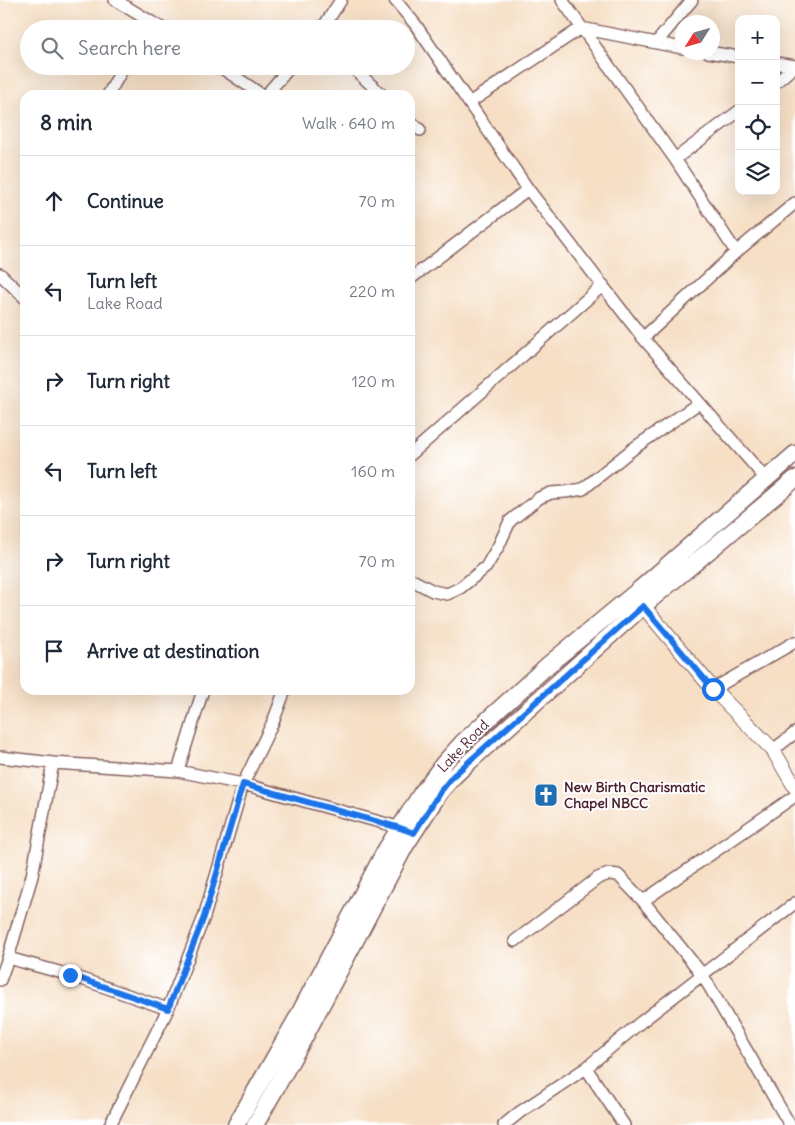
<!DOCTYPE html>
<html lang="en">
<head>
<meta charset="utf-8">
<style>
  body { margin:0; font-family:Delius,sans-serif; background:#f2f2f3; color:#1f2937 }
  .controls { position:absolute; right:15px; top:15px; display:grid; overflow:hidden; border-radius:10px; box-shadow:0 5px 20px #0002 }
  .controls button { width:45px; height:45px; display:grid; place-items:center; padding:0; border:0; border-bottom:1px solid #e0e1e3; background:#fff; color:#1f2937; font:25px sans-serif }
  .compass { position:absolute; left:675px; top:15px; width:45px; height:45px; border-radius:50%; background:#fff; box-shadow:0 5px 20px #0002; rotate:233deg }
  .stop { position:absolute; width:15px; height:15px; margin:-11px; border:4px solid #1a73e8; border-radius:50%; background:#fff }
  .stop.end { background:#1a73e8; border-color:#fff; box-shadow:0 1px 5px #0008 }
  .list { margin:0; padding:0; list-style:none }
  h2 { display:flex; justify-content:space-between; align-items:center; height:65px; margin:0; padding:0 20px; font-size:21px }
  h2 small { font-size:16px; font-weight:400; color:#747a83 }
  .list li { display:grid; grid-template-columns:32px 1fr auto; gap:15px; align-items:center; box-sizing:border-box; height:90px; padding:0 20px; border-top:1px solid #e0e1e3 }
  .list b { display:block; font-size:19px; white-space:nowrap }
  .list p { margin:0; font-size:16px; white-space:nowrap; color:#747a83 }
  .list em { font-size:16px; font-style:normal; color:#747a83 }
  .icon { flex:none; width:28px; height:28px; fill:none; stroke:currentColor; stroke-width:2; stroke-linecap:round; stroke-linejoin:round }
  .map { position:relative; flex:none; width:795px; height:1125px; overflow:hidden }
  .search { position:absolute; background:#fff; box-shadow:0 5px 20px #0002; left:20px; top:20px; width:395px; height:55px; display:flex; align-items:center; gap:12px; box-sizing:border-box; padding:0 18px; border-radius:28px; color:#747a83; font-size:19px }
  .panel { position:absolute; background:#fff; box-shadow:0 5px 20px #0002; left:20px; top:90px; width:395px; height:605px; border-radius:15px }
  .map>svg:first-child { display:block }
</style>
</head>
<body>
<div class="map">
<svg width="795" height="1125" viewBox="0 0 795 1125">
  <rect width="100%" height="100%" fill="#fff"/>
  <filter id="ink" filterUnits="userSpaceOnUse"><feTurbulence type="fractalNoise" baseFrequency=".02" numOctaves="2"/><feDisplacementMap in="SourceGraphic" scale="10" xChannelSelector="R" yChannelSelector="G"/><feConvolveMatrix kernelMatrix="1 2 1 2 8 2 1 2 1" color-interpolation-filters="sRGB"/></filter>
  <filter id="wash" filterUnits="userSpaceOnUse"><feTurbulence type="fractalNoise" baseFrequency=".0096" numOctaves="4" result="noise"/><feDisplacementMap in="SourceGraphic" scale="20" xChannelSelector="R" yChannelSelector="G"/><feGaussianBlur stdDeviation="1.12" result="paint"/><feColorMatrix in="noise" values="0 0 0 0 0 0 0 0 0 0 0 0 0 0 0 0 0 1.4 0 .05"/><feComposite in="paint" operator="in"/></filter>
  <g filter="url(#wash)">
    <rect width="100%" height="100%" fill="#f6dfc5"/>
  </g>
  <g filter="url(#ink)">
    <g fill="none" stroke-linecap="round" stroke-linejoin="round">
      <!-- minor casing -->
      <g stroke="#866261" stroke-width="14">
        <path id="minor" d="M115 0 163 29
          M395 0 415 24 528 189 643 338 766 479
          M562 0 675 159 736 252
          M322 29 341 0
          M656 43 692 0
          M708 52 739 57
          M776 63 795 66
          M219 66 262 95
          M351 66 382 95
          M776 82 795 66
          M108 95 124 66
          M266 95 291 66
          M469 103 581 28 682 48
          M410 121 420 130
          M675 159 739 111
          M0 274 25 298
          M410 279 528 189
          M643 338 736 252 795 203
          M410 455 603 285
          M410 579 433 591 447 594 460 588 486 567 499 545 510 521 539 498 551 493 565 492 583 489 634 448 699 403
          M713 689 795 642
          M773 750 795 733
          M0 757 53 763 178 771 243 784 405 829
          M178 771 203 690
          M643 901 702 974 790 1125
          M515 941 598 878 609 874 618 875 643 901 795 796
          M8 958 70 975 168 1009
          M0 980 8 958 32 876 53 763
          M586 1068 624 1125
          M110 1125 168 1009 204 917 243 784 273 722 285 690
          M504 1125 520 1112 586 1068 641 1022 795 903"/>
      </g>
      <!-- tertiary casing -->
      <g stroke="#866261" stroke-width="16">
        <path id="tertiary" d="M643 606 713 689 773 750 795 787"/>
      </g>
      <!-- secondary casing -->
      <g stroke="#866261" stroke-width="19">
        <path id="secondary" d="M236 1125 296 1020 385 851 421 794 444 763 462 743 548 665 640 589 795 454
          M255 1125 305 1036 405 846 440 792 453 777 469 762 643 606 795 479"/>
      </g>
      <!-- minor -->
      <use href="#minor" stroke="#fff" stroke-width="11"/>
      <!-- tertiary -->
      <use href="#tertiary" stroke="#fff" stroke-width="14"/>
      <!-- secondary -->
      <use href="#secondary" stroke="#fff" stroke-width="16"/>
    </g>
  </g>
  <g fill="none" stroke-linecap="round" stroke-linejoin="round" filter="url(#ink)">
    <!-- route -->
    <path stroke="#1a73e8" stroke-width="6" d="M70 975 168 1009 204 917 243 784 400 828 414 833 440 792 453 776 643 606 713 689"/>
  </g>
  <!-- icons -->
  <defs>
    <g id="church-square" transform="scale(1.25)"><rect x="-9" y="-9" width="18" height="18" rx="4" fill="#1f6fb2" stroke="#fff"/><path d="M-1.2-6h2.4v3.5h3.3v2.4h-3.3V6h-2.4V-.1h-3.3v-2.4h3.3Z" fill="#fff"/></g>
  </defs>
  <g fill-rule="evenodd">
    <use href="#church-square" x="546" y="795"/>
  </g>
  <g text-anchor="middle" stroke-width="4" stroke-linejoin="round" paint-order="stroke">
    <!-- street labels -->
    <g font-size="14" fill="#4a1f2b" stroke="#fff">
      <text transform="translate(463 746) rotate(-46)" y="5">Lake Road</text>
    </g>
    <!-- poi labels -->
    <g font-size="14" font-weight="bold" fill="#4a1f2b" stroke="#fff" text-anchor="start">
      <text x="564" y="792">New Birth Charismatic<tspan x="564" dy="16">Chapel NBCC</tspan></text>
    </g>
  </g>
</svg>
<div class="controls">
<button>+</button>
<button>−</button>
<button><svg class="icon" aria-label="locate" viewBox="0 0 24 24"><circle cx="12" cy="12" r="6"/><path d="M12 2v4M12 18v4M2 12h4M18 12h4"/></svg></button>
<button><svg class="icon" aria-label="layers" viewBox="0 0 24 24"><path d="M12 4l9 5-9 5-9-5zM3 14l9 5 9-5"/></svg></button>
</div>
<svg class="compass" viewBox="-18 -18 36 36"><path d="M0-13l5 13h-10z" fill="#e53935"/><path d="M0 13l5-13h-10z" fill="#747a83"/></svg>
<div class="stop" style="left:713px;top:689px"></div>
<div class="stop end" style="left:70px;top:975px"></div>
<div class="search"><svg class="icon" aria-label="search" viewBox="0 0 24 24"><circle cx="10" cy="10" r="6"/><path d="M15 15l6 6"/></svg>Search here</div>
<section class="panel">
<h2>8 min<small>Walk · 640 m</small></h2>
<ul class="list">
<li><svg class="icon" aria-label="ahead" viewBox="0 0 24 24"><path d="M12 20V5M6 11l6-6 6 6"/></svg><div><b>Continue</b></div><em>70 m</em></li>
<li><svg class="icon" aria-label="left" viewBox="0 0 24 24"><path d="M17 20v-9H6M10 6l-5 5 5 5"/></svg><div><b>Turn left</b><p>Lake Road</p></div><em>220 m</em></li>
<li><svg class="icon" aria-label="right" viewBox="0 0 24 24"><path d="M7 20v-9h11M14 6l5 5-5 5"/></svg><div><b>Turn right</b></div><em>120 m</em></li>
<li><svg class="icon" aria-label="left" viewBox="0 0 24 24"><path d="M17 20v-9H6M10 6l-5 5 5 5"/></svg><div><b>Turn left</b></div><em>160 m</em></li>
<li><svg class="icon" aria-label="right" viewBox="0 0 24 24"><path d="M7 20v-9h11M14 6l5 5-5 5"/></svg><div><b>Turn right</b></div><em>70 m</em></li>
<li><svg class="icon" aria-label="arrive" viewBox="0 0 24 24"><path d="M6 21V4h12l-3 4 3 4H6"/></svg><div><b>Arrive at destination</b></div></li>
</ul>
</section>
</div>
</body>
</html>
